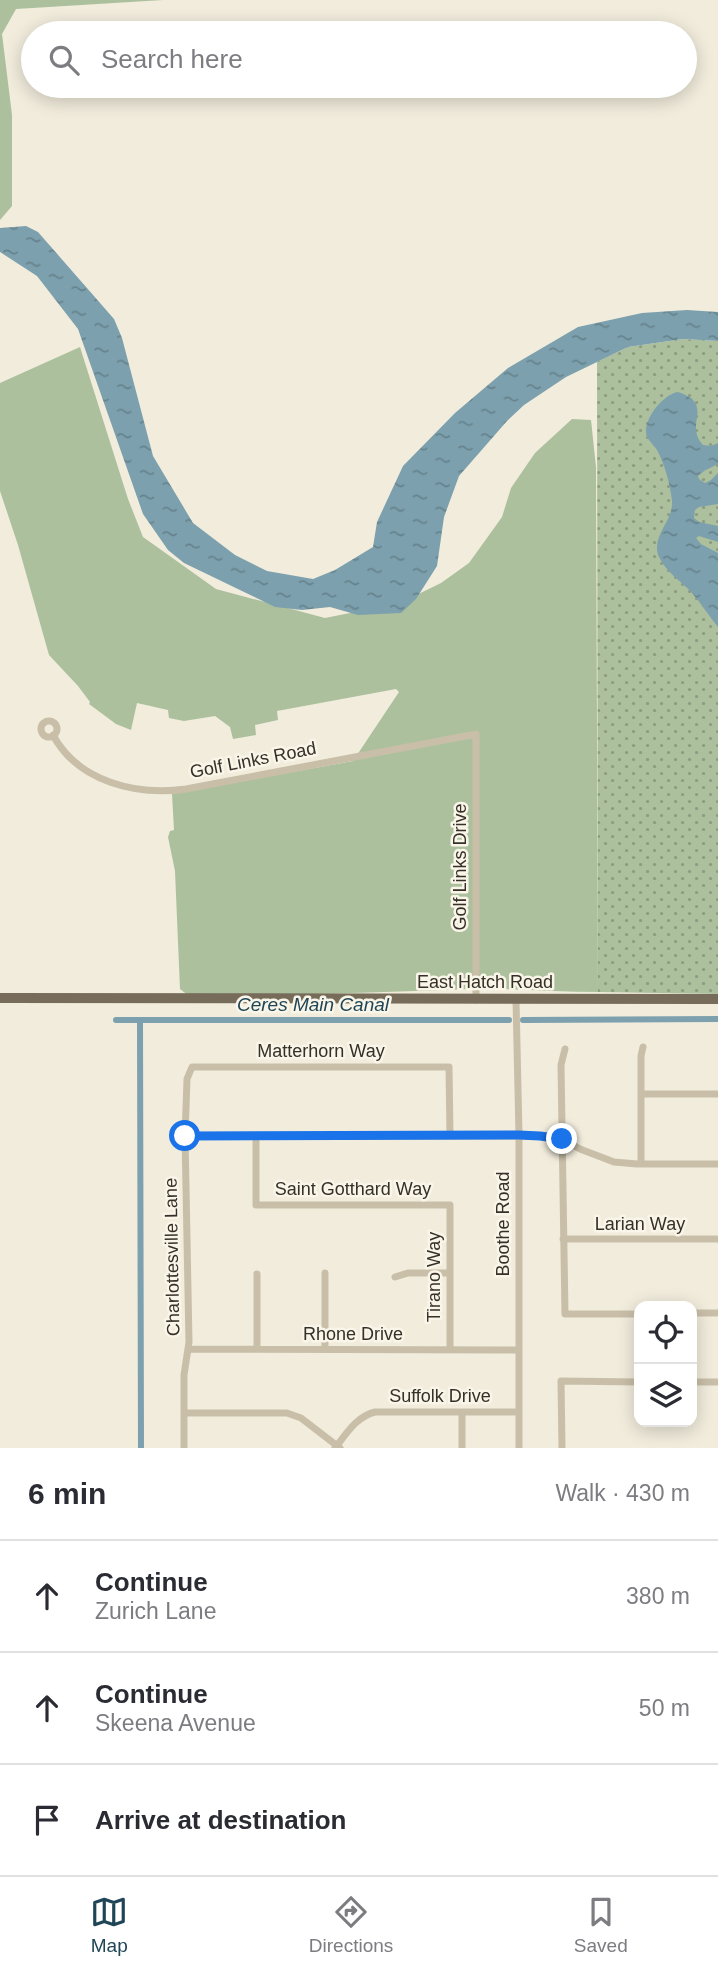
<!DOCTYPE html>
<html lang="en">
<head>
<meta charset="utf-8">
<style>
  body { margin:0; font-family:Helvetica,sans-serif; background:#f2f2f3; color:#2b2b33 }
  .controls { position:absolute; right:21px; bottom:21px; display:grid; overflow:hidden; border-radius:14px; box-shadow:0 4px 18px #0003 }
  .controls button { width:63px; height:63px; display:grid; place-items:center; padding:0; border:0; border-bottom:2px solid #e1e1e2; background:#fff; color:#2b2b33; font:35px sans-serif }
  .stop { position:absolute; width:21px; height:21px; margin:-16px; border:5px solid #1a73e8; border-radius:50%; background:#fff }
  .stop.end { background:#1a73e8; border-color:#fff; box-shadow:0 2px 7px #0008 }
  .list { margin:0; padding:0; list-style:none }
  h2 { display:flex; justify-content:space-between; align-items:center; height:91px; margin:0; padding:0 28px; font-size:30px }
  h2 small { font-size:23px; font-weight:400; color:#7c7c81 }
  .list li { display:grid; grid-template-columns:46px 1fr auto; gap:21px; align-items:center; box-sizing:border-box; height:112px; padding:0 28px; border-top:2px solid #e1e1e2 }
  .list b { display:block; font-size:26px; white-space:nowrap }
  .list p { margin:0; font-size:23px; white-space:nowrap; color:#7c7c81 }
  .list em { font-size:23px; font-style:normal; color:#7c7c81 }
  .icon { flex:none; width:38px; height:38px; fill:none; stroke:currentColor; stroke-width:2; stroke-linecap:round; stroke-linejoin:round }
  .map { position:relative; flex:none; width:718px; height:1448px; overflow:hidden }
  .search { position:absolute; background:#fff; box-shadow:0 4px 18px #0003; left:21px; right:21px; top:21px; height:77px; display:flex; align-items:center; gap:18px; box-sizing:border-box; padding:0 24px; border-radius:38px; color:#7c7c81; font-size:26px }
  .sheet { height:427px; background:#fff }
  nav { display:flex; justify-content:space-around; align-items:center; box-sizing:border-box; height:98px; border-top:2px solid #e1e1e2; background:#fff; font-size:19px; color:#7c7c81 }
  nav a { display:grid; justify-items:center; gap:4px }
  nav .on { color:#1f4556 }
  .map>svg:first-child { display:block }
</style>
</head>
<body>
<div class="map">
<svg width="718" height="1448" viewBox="0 0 718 1448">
  <defs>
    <pattern id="park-dots" width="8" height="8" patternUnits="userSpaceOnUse" patternTransform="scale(1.75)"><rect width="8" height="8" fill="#acc09d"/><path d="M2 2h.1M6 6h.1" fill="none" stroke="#8d9c80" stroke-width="1.8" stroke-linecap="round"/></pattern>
    <pattern id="water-ripples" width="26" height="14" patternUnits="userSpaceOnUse" patternTransform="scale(1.75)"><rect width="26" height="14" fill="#7ca0ad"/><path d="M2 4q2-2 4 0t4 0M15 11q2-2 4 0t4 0" fill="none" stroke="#66838d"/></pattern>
  </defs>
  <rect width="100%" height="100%" fill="#f1ecdc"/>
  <!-- grass -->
  <path fill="#acc09d" d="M0 0H163L16 9 2 34 12 115V206L0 220Z
    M80 347 128 499 143 537 216 589 325 618 400 603 441 583 469 563 502 517 511 488 535 453 572 419 591 420 596 467 598 992C555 992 512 988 469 989 375 993 282 995 189 996L180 989 175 871 168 837 170 831 174 830 172 794 353 761 399 692 396 689 277 711 278 720 255 725 256 735 233 739 230 727 215 716 184 721 169 718 168 710 137 703 131 730 116 724 89 704 90 702 78 686 49 655 18 545 0 491V383Z"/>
  <!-- park -->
  <path fill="url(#park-dots)" d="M683 339 718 341V994L598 992 597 362 628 347Z"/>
  <!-- water -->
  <path fill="url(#water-ripples)" d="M26 226 38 232 114 319 122 338 153 456 193 523 235 555 267 571 313 579 335 570 373 547 377 522 403 466 455 413 508 368 578 327 642 313 687 310 718 312V341L683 339 628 347 566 377 524 405 507 421 459 476 444 517 437 566 416 599 401 613 358 615 330 607 302 610 275 607 184 563 168 550 143 514 78 329 37 276 0 252V228Z
    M678 392C716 405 683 423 703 445L711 446 718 443V464L704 471 698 476 699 479 705 483 711 480 718 473V504L699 507 695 510 694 518 699 522 718 526V542L699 536 696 538 701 544 718 553V627C709 616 701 603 692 593 681 581 666 572 659 557 650 536 674 521 672 501 670 484 665 465 657 450 654 445 649 441 647 437 641 421 663 394 678 392Z"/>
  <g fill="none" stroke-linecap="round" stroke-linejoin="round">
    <!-- canal -->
    <path stroke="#7ca0ad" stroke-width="6" d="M116 1020H509
      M140 1020 141 1448
      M523 1020 718 1019"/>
    <!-- street -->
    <path stroke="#c9bfa9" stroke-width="7" d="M41 729a8 8 0 1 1 16 0a8 8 0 1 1-16 0Z
      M53 735C78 782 137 796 186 789L476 734V1000
      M516 1000 519 1135V1448
      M565 1049 561 1065 565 1314H639
      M641 1094H718
      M185 1136H540L562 1139 580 1149 614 1162 637 1164H718
      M256 1136V1205H450V1350
      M641 1164V1056L643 1047
      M563 1239H718
      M325 1273V1349
      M395 1277 408 1273H450
      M692 1313H718
      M189 1349 518 1350
      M257 1349V1274
      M692 1382H718
      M462 1412V1448
      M184 1413H287L301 1418 340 1448
      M184 1448V1375L189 1342 185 1136 187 1079 192 1067H449L450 1136
      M335 1448C347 1433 356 1417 375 1412H518
      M562 1448 561 1381 639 1382"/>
    <!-- primary -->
    <path stroke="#776b5a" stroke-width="10" d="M0 998 718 999"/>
  </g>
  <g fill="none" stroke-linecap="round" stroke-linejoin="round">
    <!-- route -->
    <path stroke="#1a73e8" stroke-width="9" d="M185 1136 519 1135 540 1136 562 1139"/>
  </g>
  <g text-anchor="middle" stroke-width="5" stroke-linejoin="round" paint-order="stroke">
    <!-- street labels -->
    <g font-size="18" fill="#363028" stroke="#f9f5e8">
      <text transform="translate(253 760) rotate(-11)" y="6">Golf Links Road</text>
      <text transform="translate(460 867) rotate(-90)" y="6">Golf Links Drive</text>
      <text x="485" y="988">East Hatch Road</text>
      <text x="321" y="1057">Matterhorn Way</text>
      <text x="353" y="1195">Saint Gotthard Way</text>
      <text transform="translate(503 1224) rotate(-90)" y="6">Boothe Road</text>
      <text x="640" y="1230">Larian Way</text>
      <text transform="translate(172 1257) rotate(-91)" y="6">Charlottesville Lane</text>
      <text transform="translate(434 1277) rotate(-90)" y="6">Tirano Way</text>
      <text x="353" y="1340">Rhone Drive</text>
      <text x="440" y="1402">Suffolk Drive</text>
    </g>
    <!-- water labels -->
    <g font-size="19" font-style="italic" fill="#1f4556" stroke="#f9f5e8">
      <text x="313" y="1011">Ceres Main Canal</text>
    </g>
  </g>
</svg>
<div class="controls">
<button><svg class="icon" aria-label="locate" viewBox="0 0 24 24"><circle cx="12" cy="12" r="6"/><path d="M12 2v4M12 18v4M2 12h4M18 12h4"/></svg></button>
<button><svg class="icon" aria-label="layers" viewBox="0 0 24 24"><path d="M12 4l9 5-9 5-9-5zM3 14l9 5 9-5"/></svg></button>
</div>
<div class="stop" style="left:185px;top:1136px"></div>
<div class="stop end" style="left:562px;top:1139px"></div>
<div class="search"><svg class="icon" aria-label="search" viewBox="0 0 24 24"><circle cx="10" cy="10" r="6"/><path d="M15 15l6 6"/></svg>Search here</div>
</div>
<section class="sheet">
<h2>6 min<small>Walk · 430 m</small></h2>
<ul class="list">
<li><svg class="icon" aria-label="ahead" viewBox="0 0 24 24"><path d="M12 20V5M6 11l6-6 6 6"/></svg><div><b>Continue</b><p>Zurich Lane</p></div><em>380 m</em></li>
<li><svg class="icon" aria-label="ahead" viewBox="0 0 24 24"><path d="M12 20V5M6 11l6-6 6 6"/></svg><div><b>Continue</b><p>Skeena Avenue</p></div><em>50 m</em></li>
<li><svg class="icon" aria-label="arrive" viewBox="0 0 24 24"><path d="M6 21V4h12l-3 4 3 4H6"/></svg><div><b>Arrive at destination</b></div></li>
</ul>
</section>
<nav>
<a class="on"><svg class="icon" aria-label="map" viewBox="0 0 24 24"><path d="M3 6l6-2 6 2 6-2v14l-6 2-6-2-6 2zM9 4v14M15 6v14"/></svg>Map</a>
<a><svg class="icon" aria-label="directions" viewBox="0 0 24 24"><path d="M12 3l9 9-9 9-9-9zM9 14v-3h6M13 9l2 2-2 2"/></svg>Directions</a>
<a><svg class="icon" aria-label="saved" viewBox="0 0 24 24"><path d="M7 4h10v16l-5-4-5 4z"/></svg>Saved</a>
</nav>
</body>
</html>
